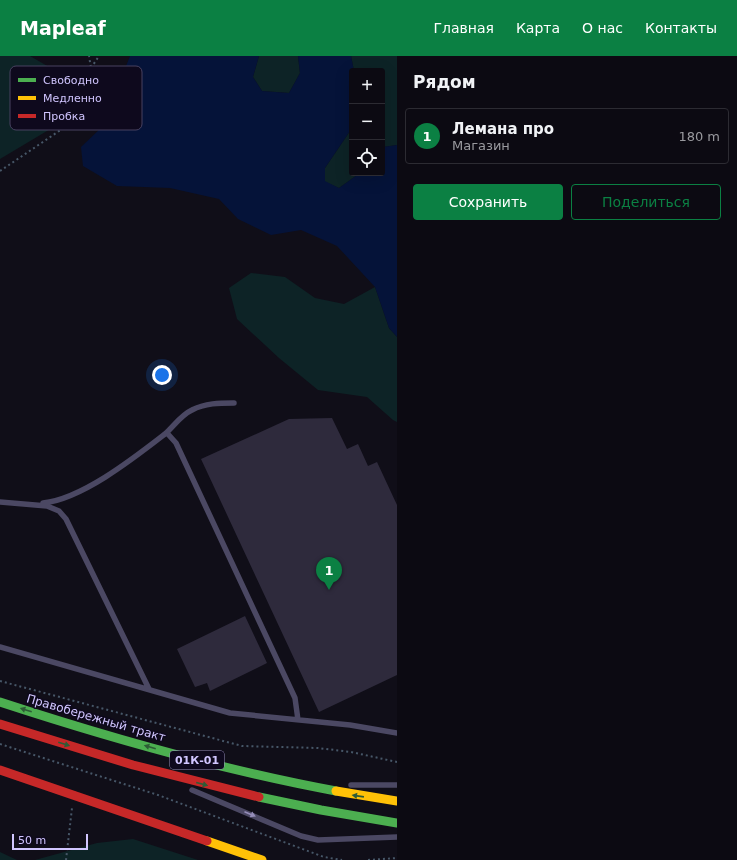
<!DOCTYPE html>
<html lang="ru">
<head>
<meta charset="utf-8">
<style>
  body { margin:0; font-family:"DejaVu Sans",sans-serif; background:#1a1820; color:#f1f3f6 }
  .controls { position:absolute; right:12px; top:12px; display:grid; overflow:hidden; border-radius:4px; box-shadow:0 4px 16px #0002 }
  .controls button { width:36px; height:36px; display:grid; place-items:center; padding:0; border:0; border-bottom:1px solid #2c2b32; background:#0c0a12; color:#f1f3f6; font:20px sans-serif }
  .scale { position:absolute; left:12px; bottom:10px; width:76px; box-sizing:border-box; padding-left:4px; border:2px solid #d1c6ff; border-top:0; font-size:11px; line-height:14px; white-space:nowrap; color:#d1c6ff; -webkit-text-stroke:3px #0e091d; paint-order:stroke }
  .you { position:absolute; left:162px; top:319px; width:14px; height:14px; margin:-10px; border:3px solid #fff; border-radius:50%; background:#1a73e8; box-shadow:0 0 0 6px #1a73e833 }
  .badge { display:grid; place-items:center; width:26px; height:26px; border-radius:50%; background:#0b8043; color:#fff; font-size:13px; font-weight:700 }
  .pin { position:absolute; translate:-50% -33px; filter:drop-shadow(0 1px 2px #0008) }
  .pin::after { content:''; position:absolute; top:21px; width:14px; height:12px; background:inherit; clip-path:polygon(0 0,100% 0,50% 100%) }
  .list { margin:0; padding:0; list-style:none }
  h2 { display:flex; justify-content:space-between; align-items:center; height:52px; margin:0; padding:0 16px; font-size:17px }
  h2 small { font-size:13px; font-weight:400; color:#9a9a9f }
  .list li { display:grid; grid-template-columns:26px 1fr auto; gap:12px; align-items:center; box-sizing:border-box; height:56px; margin:0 8px 8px; padding:0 8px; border:1px solid #2c2b32; border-radius:4px }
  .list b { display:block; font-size:15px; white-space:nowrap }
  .list p { margin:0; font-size:13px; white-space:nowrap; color:#9a9a9f }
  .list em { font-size:13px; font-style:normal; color:#9a9a9f }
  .actions { display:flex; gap:8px; padding:12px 16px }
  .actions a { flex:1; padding:9px 0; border:1px solid #0b8043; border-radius:4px; text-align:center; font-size:14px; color:#0b8043 }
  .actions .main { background:#0b8043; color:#fff }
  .icon { flex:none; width:22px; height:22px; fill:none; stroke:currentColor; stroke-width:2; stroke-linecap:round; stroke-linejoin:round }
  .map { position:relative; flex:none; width:397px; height:804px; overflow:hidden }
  header { display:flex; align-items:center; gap:24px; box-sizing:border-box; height:56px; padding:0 20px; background:#0b8043; color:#fff }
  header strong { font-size:19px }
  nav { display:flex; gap:22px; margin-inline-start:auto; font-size:14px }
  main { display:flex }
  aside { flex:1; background:#0c0a12 }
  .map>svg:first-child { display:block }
</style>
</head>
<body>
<header>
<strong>Mapleaf</strong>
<nav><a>Главная</a><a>Карта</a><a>О нас</a><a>Контакты</a></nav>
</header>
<main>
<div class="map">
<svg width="397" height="804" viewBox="0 0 397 804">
  <rect width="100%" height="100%" fill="#100e18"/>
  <!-- green -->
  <path fill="#0d2326" d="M0 0H30L68 22 73 40 62 66 0 103Z
    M259 0H298L300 17 289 37 262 35 253 21Z
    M351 0H397V89L383 91 382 93V15H354Z
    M352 72V117H360L339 132 325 126V112Z
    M251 217 285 221 315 242 344 248 375 231 389 272 397 281V366L393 364 367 341 318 334 279 302 237 263 229 232Z
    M133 783 198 804H35L97 787Z
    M0 796 17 804H0Z"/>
  <!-- water -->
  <path fill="#051339" d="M130 0H259L253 21 262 35 289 37 300 17 298 0H351L354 15H352V72L325 112V125L339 132 360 117H382V93L383 91 397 89V281L389 272 375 231 337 190 301 174 271 179 238 163 219 143 170 132 117 130 83 110 81 91 102 71Z"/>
  <!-- building -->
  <path fill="#2e2a3c" d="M332 362 347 393 358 388 368 410 377 406 397 449V619L319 656 201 403 289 363Z
    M245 560 267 607 210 635 207 627 195 631 177 593Z"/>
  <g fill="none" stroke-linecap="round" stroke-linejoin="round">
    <!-- path -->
    <path stroke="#475768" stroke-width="2" stroke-dasharray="2 3" stroke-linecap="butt" d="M91 12 99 0
      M0 115 65 71 84 42 91 12 89 0
      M0 625 242 690 318 692 351 696 397 706
      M0 688 158 739 324 801 342 804
      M66 804 72 752
      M368 804 397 802"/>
    <!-- lane -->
    <path stroke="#4b4863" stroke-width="5.5" d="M167 377 176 387 295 642 298 664
      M0 446 47 450 59 455 66 463 149 633
      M43 447C82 443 134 402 165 378 174 370 181 359 192 354 205 347 220 347 234 347
      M0 591 230 657 350 669 397 677
      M351 729H397
      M192 734 301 780 318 784 397 781"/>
    <!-- fast -->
    <path stroke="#4caf50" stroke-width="9" d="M0 646C110 682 222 714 336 735
      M259 741 321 754 397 767"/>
    <!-- slow -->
    <path stroke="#ffc107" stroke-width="9" d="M336 735 397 745
      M207 785 262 804"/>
    <!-- jam -->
    <path stroke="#c62828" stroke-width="9" d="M0 668 133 709 259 741
      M0 714 207 785"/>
  </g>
  <!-- one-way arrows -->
  <defs><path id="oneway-solid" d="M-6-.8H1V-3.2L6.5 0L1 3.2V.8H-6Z"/></defs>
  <g fill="#2d5c36">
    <use href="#oneway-solid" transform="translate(26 654) rotate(-163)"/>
    <use href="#oneway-solid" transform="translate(64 688) rotate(17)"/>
    <use href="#oneway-solid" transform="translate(150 691) rotate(-164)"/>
    <use href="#oneway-solid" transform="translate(202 728) rotate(15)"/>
    <use href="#oneway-solid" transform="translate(358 740) rotate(-172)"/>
  </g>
  <use fill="#958db9" href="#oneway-solid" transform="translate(250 758) rotate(23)"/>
  <g text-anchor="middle" stroke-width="3" stroke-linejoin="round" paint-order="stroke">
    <!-- shield labels -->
    <rect fill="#0e091d" stroke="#968dbb" stroke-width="1" x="170" y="695" width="54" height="18" rx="3"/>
    <g font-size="11" font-weight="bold" fill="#d1c6ff">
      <text x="197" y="708">01К-01</text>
    </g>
    <!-- street labels -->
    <g font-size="12" fill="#d1c6ff" stroke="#0e091d">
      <text transform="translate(96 662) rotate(16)" y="4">Правобережный тракт</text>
    </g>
  </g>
  <!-- legend -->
  <rect x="10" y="10" width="132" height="64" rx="6" fill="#0e091d" stroke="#484261" stroke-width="1"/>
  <rect x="18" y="22" width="18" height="4" fill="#4caf50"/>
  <rect x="18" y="40" width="18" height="4" fill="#ffc107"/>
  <rect x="18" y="58" width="18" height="4" fill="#c62828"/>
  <g font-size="11" fill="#d1c6ff">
    <text x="43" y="28">Свободно</text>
    <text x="43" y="46">Медленно</text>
    <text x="43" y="64">Пробка</text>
  </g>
</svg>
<div class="controls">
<button>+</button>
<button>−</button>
<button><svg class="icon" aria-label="locate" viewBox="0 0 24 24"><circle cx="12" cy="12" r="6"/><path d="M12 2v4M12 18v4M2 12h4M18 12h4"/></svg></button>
</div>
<div class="scale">50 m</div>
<div class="you"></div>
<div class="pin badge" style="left:329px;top:534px">1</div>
</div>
<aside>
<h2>Рядом<small></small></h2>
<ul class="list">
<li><span class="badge">1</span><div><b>Лемана про</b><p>Магазин</p></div><em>180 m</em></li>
</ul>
<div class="actions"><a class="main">Сохранить</a><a>Поделиться</a></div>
</aside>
</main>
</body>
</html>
